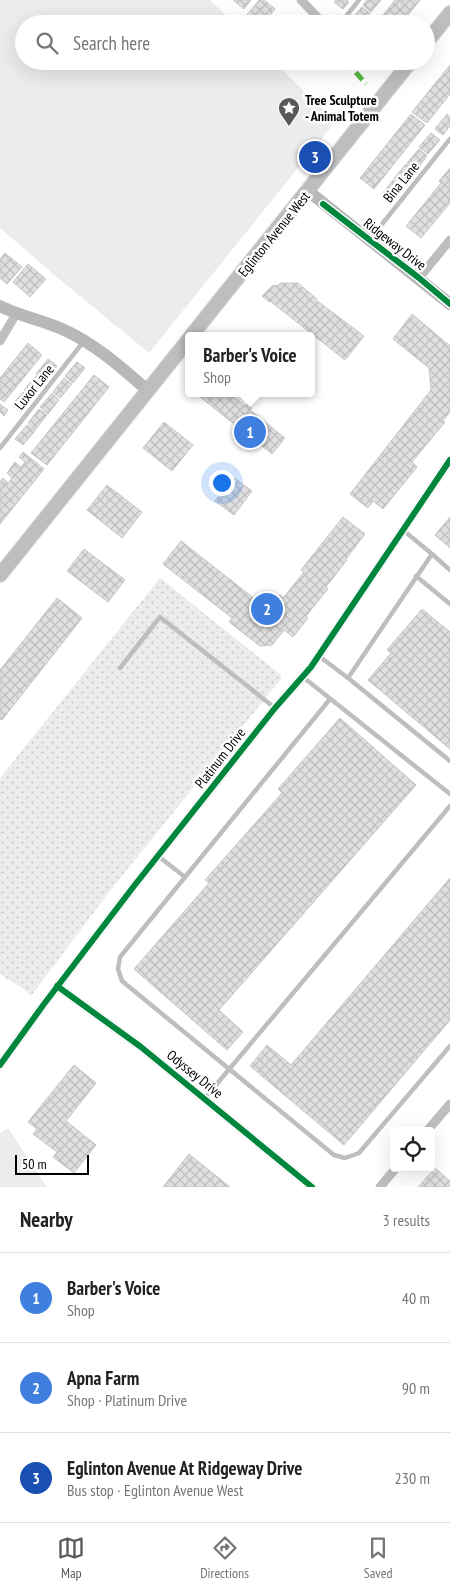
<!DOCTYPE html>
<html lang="en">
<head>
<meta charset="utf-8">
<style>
  body { margin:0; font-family:"PT Sans Narrow",sans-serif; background:#f2f2f2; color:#222 }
  .controls { position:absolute; right:15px; bottom:15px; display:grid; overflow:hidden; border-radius:5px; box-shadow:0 5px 20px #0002 }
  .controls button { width:45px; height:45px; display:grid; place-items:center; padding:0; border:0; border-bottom:1px solid #e0e0e0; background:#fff; color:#222; font:25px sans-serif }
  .scale { position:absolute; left:15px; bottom:12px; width:74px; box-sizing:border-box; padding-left:5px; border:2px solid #000; border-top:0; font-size:14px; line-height:18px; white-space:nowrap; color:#000; -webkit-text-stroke:4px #fff; paint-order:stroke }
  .you { position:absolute; left:221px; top:482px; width:18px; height:18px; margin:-12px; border:4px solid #fff; border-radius:50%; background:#1a73e8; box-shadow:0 0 0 8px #1a73e833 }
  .badge { display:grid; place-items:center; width:32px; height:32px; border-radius:50%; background:#595959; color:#fff; font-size:16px; font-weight:700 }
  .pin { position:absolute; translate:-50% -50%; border:2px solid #fff; box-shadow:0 1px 5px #0006 }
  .popup { position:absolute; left:185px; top:332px; width:130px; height:65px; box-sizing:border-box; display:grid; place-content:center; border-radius:5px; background:#fff; filter:drop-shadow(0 1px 4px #0005); font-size:16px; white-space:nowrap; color:#767676 }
  .popup b { font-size:19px; color:#222 }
  .popup::after { content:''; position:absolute; left:50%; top:100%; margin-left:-10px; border:10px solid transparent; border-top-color:#fff }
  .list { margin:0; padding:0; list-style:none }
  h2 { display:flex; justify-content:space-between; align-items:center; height:65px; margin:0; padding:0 20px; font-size:21px }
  h2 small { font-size:16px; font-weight:400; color:#767676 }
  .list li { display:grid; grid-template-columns:32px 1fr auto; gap:15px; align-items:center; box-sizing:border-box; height:90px; padding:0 20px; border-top:1px solid #e0e0e0 }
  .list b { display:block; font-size:19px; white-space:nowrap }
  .list p { margin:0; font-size:16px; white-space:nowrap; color:#767676 }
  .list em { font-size:16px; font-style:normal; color:#767676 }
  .icon { flex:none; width:28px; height:28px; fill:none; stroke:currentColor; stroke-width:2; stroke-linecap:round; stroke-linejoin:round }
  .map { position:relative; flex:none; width:450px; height:1187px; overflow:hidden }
  .search { position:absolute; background:#fff; box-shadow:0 5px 20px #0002; left:15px; right:15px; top:15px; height:55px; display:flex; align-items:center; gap:12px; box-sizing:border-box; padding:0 18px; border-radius:28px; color:#767676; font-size:19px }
  .sheet { height:335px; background:#fff }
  nav { display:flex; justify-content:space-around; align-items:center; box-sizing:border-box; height:70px; border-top:1px solid #e0e0e0; background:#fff; font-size:14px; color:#767676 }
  nav a { display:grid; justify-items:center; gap:2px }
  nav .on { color:#595959 }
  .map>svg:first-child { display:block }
</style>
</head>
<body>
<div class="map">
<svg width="450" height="1187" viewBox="0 0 450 1187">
  <defs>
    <pattern id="grass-dots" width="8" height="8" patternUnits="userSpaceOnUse" patternTransform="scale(1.25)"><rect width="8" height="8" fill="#ececec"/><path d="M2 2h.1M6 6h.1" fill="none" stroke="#c9c9c9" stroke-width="1.8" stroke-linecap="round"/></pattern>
    <pattern id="building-cross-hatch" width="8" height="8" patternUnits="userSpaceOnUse" patternTransform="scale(1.25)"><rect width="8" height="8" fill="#dfdfdf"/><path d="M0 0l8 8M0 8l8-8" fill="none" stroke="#bebebe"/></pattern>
  </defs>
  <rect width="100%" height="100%" fill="#fff"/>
  <!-- grass -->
  <path fill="url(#grass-dots)" d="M160 578 281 675V679L109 892 31 996C22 986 11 982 0 974V778Z"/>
  <!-- park -->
  <path fill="#ececec" d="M0 0H210L235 24H24V61H273L335 122 149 353 53 274 0 228Z
    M8 1128 47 1187H0V1133Z"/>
  <!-- building -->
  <path fill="url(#building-cross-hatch)" stroke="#c7c7c7" d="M233 0H251L244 9Z
    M259 0H264L275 9 263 24H255L246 16Z
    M336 0H347L349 2 343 9 334 2Z
    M367 0H381L371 12 363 5Z
    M395 0H420L401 24H376Z
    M362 7 370 13 362 24H354L350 21Z
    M276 15 287 24H268Z
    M450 65V94L427 123 412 112Z
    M411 114 425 125 374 189 360 178Z
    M447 114 450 117V126L443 135 435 129Z
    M431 133 440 140 428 154 419 147Z
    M419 149 427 156 416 170 407 163Z
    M406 164 414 171 403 185 394 178Z
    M450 168V203L421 238 406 226 441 183 439 181Z
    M393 180 402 187 390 201 382 194Z
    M5 253 22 267 7 284 0 278V259Z
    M28 264 46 279 30 297 13 282Z
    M280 283H298L317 299 316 300 364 336 345 360 270 301 269 302 262 296 272 286 280 285Z
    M412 314 450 346V412L443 421 445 422 412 462 417 467 383 509 373 501 368 508 350 494 431 390 429 368 393 339Z
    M28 343 42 355 4 402 0 399V378Z
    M48 359 57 366 45 381 36 374Z
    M77 362 85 368 73 383 65 376Z
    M94 375 109 387 47 465 31 453Z
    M36 376 44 382 32 396 24 390Z
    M64 378 72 384 60 398 53 392Z
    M23 392 31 398 20 412 12 405Z
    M52 393 59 400 48 414 40 407Z
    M195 393H229L245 406 247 404 252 408 250 410 285 438 272 454Z
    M0 404 8 410 4 416 0 412Z
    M39 409 47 415 35 430 28 423Z
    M164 422 193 445 172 471 143 448Z
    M27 425 35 431 23 445 15 439Z
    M23 452 44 469 0 524V482L3 478 8 483 12 478 7 473 15 462 21 467 25 462 19 457Z
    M233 477 252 491 234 515 215 501Z
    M107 485 142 512 122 538 87 510Z
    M343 517 365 534 346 559 347 560 326 587 328 589 306 616 308 618 293 637 284 630 272 645 260 646 229 622 232 618 163 564 181 541 260 603 274 602 280 595 283 598 304 572 301 570Z
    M450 517V548L435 535Z
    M84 549 125 580 108 602 67 571Z
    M57 598 82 618 2 720 0 719V670Z
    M422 609 450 632V749L368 680 391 653 387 650Z
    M340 718 416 785 219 1010 243 1032 227 1050 134 969 209 883 205 880 282 793 278 789Z
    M450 878V1020L344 1145 250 1066 267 1045 291 1065Z
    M74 1065 96 1083 66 1121 96 1145 74 1173 53 1157 57 1152 33 1134 37 1129 28 1122Z
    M189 1154 230 1187H163Z
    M435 1168 450 1181V1187H418Z"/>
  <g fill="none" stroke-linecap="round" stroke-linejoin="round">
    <!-- primary casing -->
    <g stroke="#dbdbdb" stroke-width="16">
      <path id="primary" d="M426 43 450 13
        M191 336 411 61
        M0 575 189 339"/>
    </g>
    <!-- lane -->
    <path stroke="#bebebe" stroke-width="4.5" d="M340 24 359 0
      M371 238 450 139
      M0 448 84 341
      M432 554 450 570
      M416 576 450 604
      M319 656 348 678 432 554 403 530
      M120 668 160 617 275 708
      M303 677 450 794
      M348 678 450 761
      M330 699 120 957 118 969 122 981 334 1155 345 1158 359 1153 450 1046
      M158 856 185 877
      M205 1098 450 806"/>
    <!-- street -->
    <path stroke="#bebebe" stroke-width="9" d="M301 0 324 24
      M419 278 450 240
      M0 341 16 314
      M57 986 141 1047 312 1187
      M0 1065 44 1004 134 886 275 708 311 667 450 460
      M427 1131 450 1104
      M380 1187 396 1168"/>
    <!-- secondary -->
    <path stroke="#b8b8b8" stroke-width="12" d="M308 191 450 304
      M0 306C20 316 42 320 62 329 94 343 121 367 147 390"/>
    <!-- primary -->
    <use href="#primary" stroke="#bebebe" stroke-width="14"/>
    <!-- quiet -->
    <path stroke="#58b947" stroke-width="5" stroke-dasharray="10 5" stroke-linecap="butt" d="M346 61 366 84"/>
    <!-- cycleway casing -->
    <g stroke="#fff" stroke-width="9">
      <path id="cycleway" d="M323 204 419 278 450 304
        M57 986 141 1047 312 1187
        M0 1065 44 1004 134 886 275 708 311 667 450 460"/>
    </g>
    <!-- cycleway -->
    <use href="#cycleway" stroke="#00873e" stroke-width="6"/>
  </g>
  <!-- icons -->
  <defs>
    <g id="sight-pin" transform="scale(1.125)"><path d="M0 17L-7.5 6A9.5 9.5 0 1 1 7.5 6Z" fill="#595959" stroke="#fff"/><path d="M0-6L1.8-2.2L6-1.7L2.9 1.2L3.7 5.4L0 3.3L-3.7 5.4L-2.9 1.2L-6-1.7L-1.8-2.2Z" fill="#fff"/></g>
  </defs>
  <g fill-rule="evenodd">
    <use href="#sight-pin" x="289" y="108"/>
  </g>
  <g text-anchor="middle" stroke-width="5" stroke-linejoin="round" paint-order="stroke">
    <!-- poi labels -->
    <g font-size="14" font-weight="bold" fill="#000" stroke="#fff" text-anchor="start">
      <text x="305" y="105">Tree Sculpture<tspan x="305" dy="16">- Animal Totem</tspan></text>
    </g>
    <!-- street labels -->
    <g font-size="14" fill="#000" stroke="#fff">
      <text transform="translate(401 182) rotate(-51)" y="5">Bina Lane</text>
      <text transform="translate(274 234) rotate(-51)" y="5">Eglinton Avenue West</text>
      <text transform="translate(395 244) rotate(38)" y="5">Ridgeway Drive</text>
      <text transform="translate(34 387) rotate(-51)" y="5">Luxor Lane</text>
      <text transform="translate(220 758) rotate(-52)" y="5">Platinum Drive</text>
      <text transform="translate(195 1074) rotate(39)" y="5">Odyssey Drive</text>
    </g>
  </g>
</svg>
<div class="controls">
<button><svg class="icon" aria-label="locate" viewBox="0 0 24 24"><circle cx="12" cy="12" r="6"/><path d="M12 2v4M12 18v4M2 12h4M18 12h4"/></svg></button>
</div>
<div class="scale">50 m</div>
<div class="you"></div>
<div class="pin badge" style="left:250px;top:432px;background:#3f7fe0">1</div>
<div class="popup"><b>Barber's Voice</b>Shop</div>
<div class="pin badge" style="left:267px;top:609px;background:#3f7fe0">2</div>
<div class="pin badge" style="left:315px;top:157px;background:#1a4fb4">3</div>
<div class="search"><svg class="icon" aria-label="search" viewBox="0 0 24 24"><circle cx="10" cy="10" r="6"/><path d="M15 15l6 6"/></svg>Search here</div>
</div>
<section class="sheet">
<h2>Nearby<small>3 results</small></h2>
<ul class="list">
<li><span class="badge" style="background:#3f7fe0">1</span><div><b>Barber's Voice</b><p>Shop</p></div><em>40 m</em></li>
<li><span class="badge" style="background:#3f7fe0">2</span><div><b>Apna Farm</b><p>Shop · Platinum Drive</p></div><em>90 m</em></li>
<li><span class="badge" style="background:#1a4fb4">3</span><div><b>Eglinton Avenue At Ridgeway Drive</b><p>Bus stop · Eglinton Avenue West</p></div><em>230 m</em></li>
</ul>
</section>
<nav>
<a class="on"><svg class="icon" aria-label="map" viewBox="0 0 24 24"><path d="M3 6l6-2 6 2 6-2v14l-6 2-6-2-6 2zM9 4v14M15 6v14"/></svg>Map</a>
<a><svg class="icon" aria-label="directions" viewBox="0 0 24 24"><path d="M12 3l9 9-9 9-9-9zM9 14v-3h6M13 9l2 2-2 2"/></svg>Directions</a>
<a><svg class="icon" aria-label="saved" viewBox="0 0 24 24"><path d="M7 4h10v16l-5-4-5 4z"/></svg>Saved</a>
</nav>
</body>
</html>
